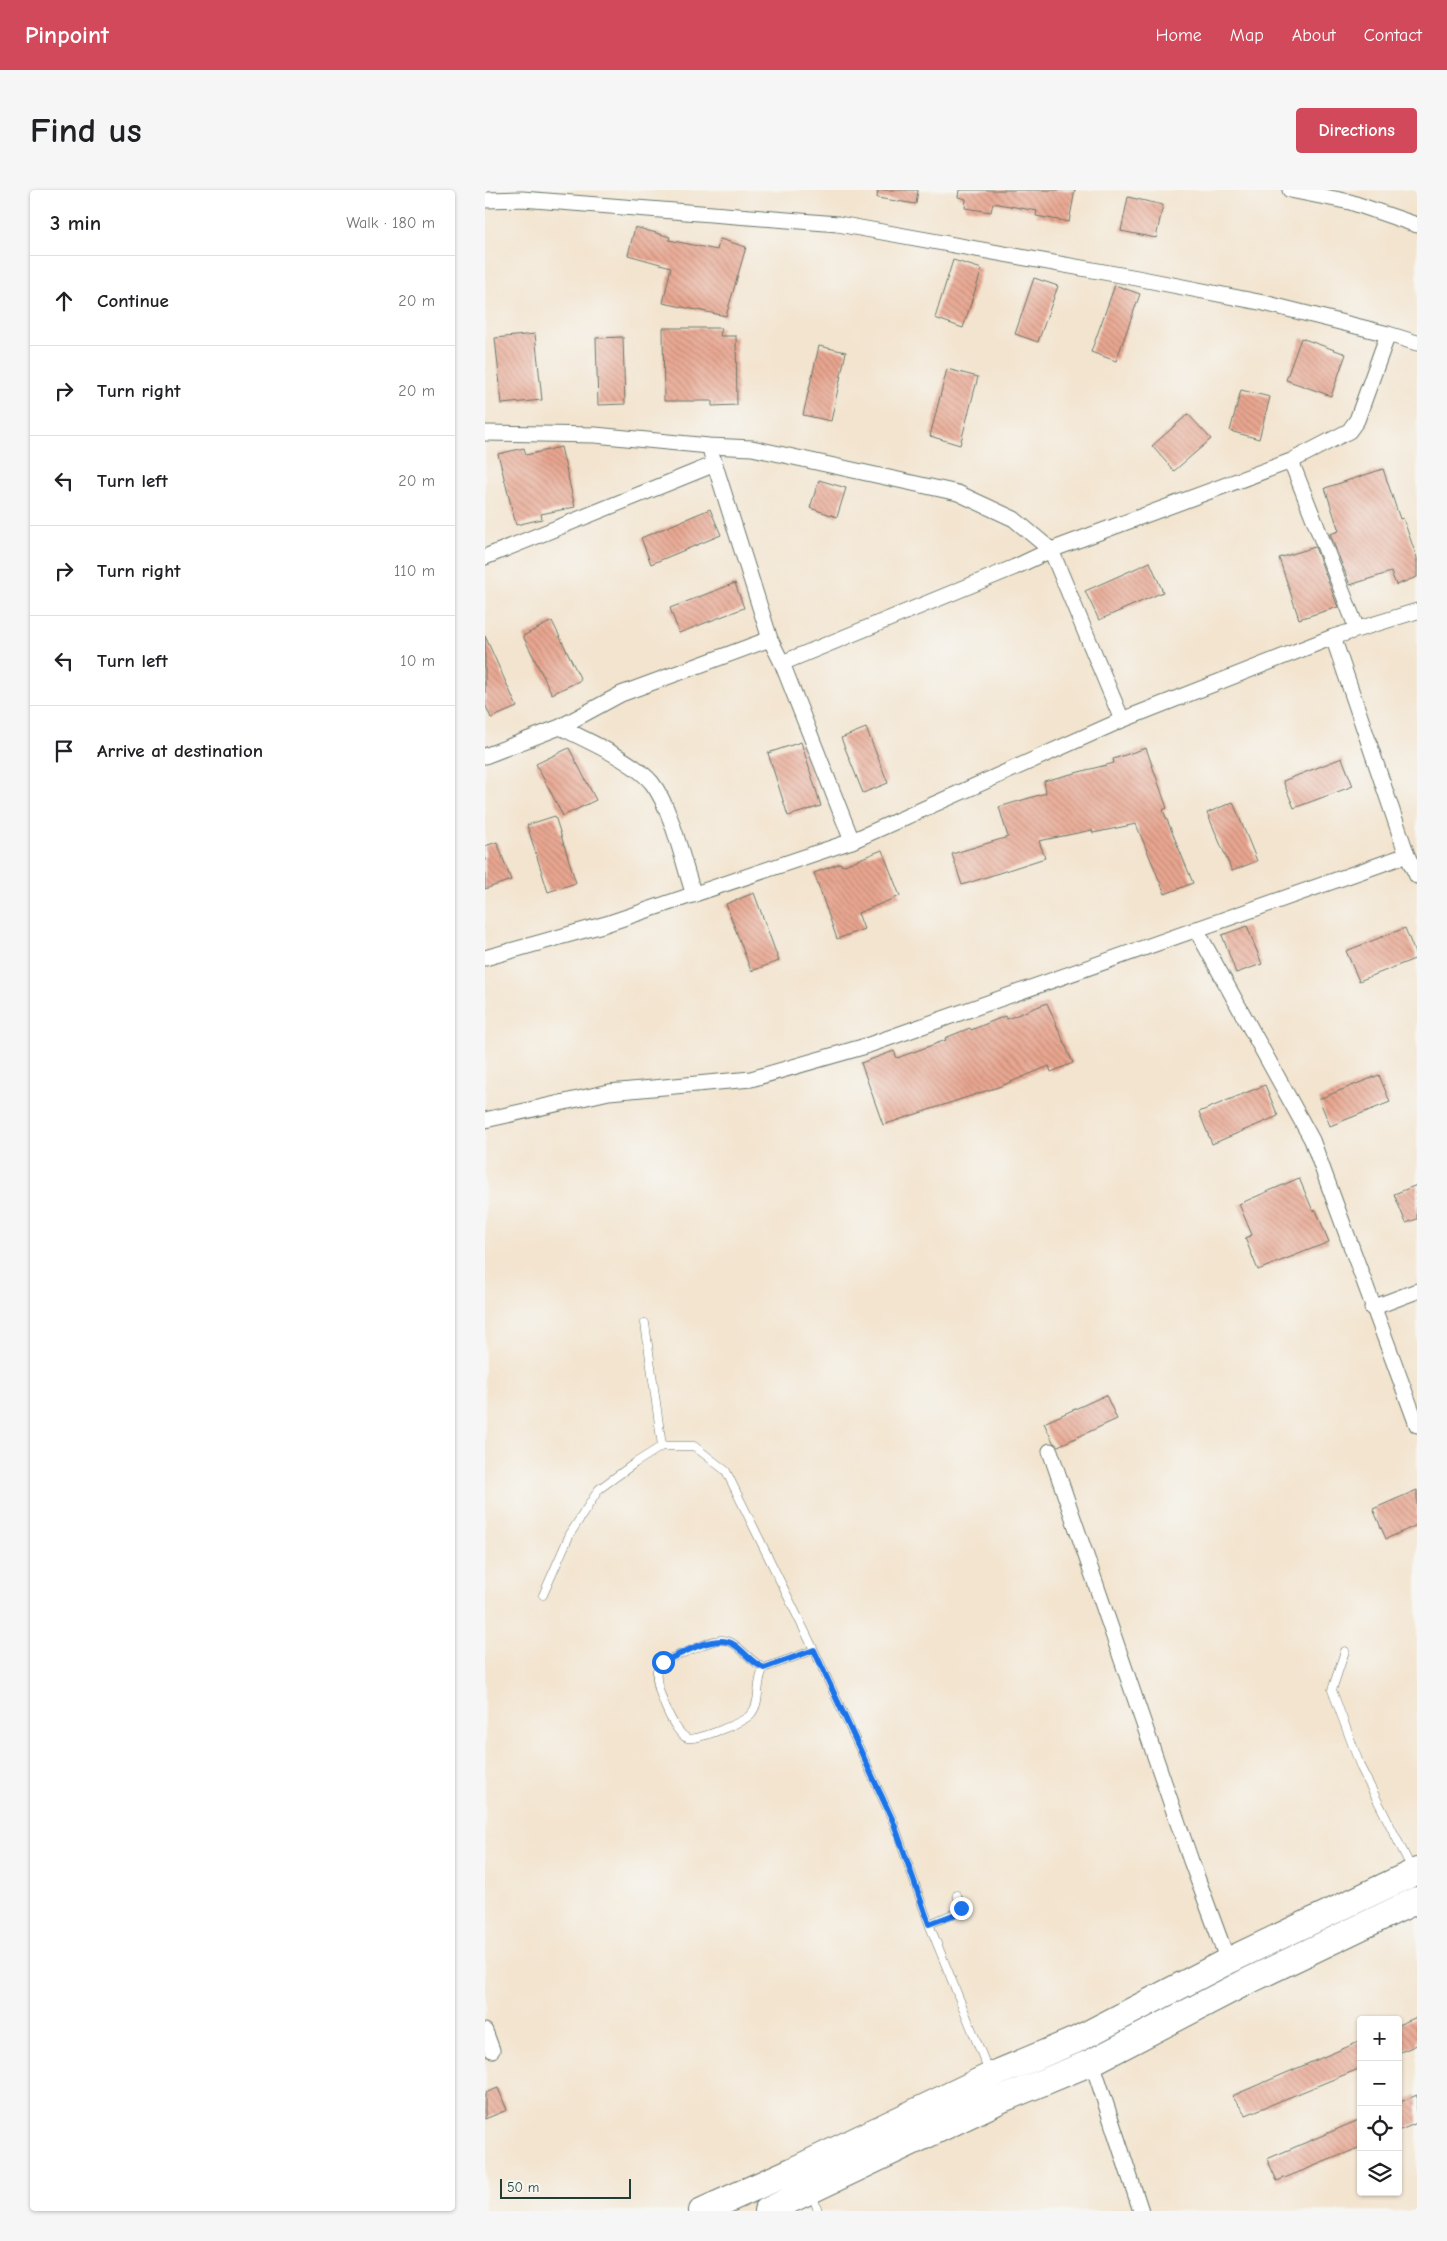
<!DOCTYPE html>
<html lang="en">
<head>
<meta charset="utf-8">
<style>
  body { margin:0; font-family:"Comic Neue",sans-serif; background:#f6f6f6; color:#202124 }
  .controls { position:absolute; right:15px; bottom:15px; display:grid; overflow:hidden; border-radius:5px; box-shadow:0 1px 4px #0004 }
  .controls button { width:45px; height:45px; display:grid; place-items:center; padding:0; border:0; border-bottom:1px solid #e0e0e0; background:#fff; color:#202124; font:25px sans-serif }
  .scale { position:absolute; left:15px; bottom:12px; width:131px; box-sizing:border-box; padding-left:5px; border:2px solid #1f3d34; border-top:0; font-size:14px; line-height:18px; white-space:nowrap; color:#1f3d34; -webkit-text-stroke:4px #f6f6f2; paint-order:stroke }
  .stop { position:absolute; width:15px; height:15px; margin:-11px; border:4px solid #1a73e8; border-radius:50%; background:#fff }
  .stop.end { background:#1a73e8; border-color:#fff; box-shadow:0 1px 5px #0008 }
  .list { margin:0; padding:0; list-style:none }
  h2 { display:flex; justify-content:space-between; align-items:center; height:65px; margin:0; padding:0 20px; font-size:21px }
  h2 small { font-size:16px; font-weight:400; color:#757577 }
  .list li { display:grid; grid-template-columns:32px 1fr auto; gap:15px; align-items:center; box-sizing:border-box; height:90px; padding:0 20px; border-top:1px solid #e0e0e0 }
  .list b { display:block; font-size:19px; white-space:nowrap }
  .list em { font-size:16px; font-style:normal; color:#757577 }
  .icon { flex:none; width:28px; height:28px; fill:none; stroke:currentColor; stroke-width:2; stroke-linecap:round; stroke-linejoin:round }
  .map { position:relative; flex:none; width:932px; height:2021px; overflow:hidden; border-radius:5px }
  header { display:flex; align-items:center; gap:30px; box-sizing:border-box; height:70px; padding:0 25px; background:#d1495b; color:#fff }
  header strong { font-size:24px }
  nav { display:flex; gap:28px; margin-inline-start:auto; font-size:18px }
  .intro { display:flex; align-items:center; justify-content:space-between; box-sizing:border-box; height:120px; padding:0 30px }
  h1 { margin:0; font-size:35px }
  .button { padding:12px 22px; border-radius:5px; background:#d1495b; color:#fff; font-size:18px; font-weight:700 }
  main { display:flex; gap:30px; padding:0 30px }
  aside { flex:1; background:#fff; border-radius:5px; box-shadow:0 1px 4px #0004 }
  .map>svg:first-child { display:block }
</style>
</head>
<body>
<header>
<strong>Pinpoint</strong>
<nav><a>Home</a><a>Map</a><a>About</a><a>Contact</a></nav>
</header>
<div class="intro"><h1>Find us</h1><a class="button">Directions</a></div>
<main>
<aside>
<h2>3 min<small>Walk · 180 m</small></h2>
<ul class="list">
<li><svg class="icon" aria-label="ahead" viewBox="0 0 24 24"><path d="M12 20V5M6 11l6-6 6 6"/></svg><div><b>Continue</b></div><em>20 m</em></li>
<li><svg class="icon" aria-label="right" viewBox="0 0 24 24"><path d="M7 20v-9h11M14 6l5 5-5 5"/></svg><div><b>Turn right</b></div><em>20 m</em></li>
<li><svg class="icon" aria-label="left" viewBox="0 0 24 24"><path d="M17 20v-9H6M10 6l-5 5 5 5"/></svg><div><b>Turn left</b></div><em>20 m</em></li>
<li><svg class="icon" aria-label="right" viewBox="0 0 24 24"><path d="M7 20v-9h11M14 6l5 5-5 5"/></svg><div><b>Turn right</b></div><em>110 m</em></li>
<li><svg class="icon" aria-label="left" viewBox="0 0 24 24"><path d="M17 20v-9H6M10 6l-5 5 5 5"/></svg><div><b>Turn left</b></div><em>10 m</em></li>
<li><svg class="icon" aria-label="arrive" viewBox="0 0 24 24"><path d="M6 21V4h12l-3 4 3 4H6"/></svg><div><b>Arrive at destination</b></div></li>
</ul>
</aside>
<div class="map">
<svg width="932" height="2021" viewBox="0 0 932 2021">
  <defs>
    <pattern id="building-back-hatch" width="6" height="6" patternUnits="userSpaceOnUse" patternTransform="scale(1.25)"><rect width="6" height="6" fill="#e9a690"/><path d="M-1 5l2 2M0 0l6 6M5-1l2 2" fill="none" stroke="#bc8876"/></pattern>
  </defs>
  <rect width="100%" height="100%" fill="#f6f6f2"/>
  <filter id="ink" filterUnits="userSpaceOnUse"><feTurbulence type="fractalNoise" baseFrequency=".02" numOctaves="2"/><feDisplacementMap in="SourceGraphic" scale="10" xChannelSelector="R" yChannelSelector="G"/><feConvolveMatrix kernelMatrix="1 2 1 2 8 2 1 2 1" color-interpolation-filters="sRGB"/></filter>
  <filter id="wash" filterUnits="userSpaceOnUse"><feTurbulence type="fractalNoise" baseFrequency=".0096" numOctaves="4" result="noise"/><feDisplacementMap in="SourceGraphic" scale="20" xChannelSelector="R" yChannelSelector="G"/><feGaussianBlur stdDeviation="1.12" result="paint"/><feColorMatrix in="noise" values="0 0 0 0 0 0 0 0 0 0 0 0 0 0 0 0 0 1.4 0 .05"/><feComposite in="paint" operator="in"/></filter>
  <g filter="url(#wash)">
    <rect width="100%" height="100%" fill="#f3e4cf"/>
    <g id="blocks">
      <!-- building -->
      <path fill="url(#building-back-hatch)" d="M393 0H433L431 14 392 8Z
        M474 0H590L584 32 551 26 552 21 508 13 506 22 480 18 481 9 473 7Z
        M643 7 678 15 671 48 636 41Z
        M150 37 185 47 184 50 232 60 235 49 261 57 241 126 178 113 186 77 143 65Z
        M468 70 497 79 478 138 450 128Z
        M549 88 573 96 553 152 530 144Z
        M630 95 655 104 631 171 606 162Z
        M178 138H237L235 146H251L252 215 227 216V211H179Z
        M50 144 57 210 17 214 10 148Z
        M138 147 140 214 113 215 111 148Z
        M816 148 861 164 846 206 801 190Z
        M334 156 361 162 346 231 318 225Z
        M462 179 493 187 475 255 445 246Z
        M756 200 785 207 774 249 745 241Z
        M703 224 726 249 689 281 667 256Z
        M76 257 90 317 56 324 57 329 31 335 13 264 39 258 41 265Z
        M898 279 915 329 918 328 932 368V387L911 395 906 382 865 395 845 344 854 341 840 298Z
        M334 290 361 298 352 327 325 318Z
        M225 319 236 345 166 374 156 348Z
        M830 357 853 417 814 429 794 368Z
        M665 372 678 402 614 430 600 401Z
        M250 393 259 418 194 443 185 418Z
        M67 431 96 490 67 504 38 446Z
        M0 446 32 517 6 528 0 514Z
        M381 538 403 593 378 603 356 548Z
        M316 552 336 616 303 626 283 563Z
        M84 558 111 610 78 626 51 574Z
        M661 558 682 618 678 620 708 693 680 704 651 634 608 643 607 640 554 651 560 668 477 695 467 664 523 647 514 617 561 603 559 591 629 573 628 569Z
        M857 568 868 596 809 618 798 591Z
        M748 612 772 671 747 681 722 623Z
        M70 626 91 693 63 702 42 635Z
        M12 652 26 690 0 699V656Z
        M397 660 415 706 373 723 379 739 352 749 329 683 356 673 357 676Z
        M269 703 294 771 266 781 241 714Z
        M762 736 777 774 751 783 737 745Z
        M920 738 932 768 874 791 861 761Z
        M562 813 588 873 566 882 564 876 516 896 398 935 376 873 409 861 412 868 461 850 460 848 485 838 486 840 520 826 522 829Z
        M894 885 905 912 845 936 834 909Z
        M780 895 793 926 727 954 714 922Z
        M814 988 828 1021 831 1020 844 1052 773 1080 760 1048 767 1045 754 1014Z
        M932 995V1029L921 1033 909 1004Z
        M621 1205 632 1229 573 1256 568 1252 559 1233Z
        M932 1300V1335L901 1349 888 1319Z
        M932 1827V1855L913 1863V1835Z
        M876 1851V1878L761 1925 747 1906Z
        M13 1898 22 1920 0 1929V1903Z
        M932 1905V1933L913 1941V1913Z
        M876 1929V1957L792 1991 782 1969Z"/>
    </g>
  </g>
  <g filter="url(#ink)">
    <use href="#blocks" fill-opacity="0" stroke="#69776a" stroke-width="1"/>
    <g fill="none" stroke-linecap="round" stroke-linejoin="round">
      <!-- lane casing -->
      <g stroke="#69776a" stroke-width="9">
        <path id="lane" d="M160 1133 177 1256
          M58 1405 85 1344 114 1299 150 1273 177 1256H209L241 1281 329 1460 408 1631 444 1734 504 1882
          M860 1461 847 1500 876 1578 927 1679
          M279 1478C264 1471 254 1454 243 1451 230 1447 218 1456 206 1460 195 1465 180 1468 173 1478 166 1490 189 1544 202 1548 212 1551 259 1532 266 1524 277 1511 270 1492 279 1478L329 1460
          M444 1734 475 1721 476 1717 472 1705
          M327 2003 333 2021"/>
      </g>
      <!-- street casing -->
      <g stroke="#69776a" stroke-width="17">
        <path id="street" d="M805 0 865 12 932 35
          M0 10 37 9 353 34 652 88 779 113 903 144 932 153
          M0 243 110 245 224 256 267 258 473 303 529 329 566 360 637 530
          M224 256 285 449 297 473 367 651
          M806 271 872 439
          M0 367 230 274
          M848 447 922 665 932 686
          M297 473 530 377 566 360 806 271 864 241 872 230 903 144
          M75 537C101 550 149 571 167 593 187 619 198 673 209 705
          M0 566 75 537 136 504 285 449
          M711 739 827 950 932 1235
          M0 768 121 734 367 651 637 530 848 447 932 421
          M0 930 124 902 266 889 381 856 922 665
          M887 1118 932 1101
          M565 1261 706 1671 743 1771
          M0 1841 7 1860
          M607 1872 656 2021"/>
      </g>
      <!-- highway casing -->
      <g stroke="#69776a" stroke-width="28">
        <path id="highway" d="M217 2021 311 1979 505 1886 591 1850 743 1771 932 1681
          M282 2021 515 1910 607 1872 759 1793 932 1710"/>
      </g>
      <!-- lane -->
      <use href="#lane" stroke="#fff" stroke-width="8"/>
      <!-- street -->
      <use href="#street" stroke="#fff" stroke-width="15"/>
      <!-- highway -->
      <use href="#highway" stroke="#fff" stroke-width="26"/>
    </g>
  </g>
  <g fill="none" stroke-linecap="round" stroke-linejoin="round" filter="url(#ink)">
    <!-- route -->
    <path stroke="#1a73e8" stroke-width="6" d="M178 1472C196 1464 231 1443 248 1454 260 1461 263 1471 279 1478L329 1460 408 1631 444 1734 471 1724 476 1718"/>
  </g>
</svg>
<div class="controls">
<button>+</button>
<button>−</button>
<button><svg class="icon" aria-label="locate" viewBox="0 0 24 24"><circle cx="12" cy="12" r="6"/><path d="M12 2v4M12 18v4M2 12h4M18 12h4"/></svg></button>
<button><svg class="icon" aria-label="layers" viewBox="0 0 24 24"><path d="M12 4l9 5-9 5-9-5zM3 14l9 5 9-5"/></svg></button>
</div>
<div class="scale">50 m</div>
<div class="stop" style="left:178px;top:1472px"></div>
<div class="stop end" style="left:476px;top:1718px"></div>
</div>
</main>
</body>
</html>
